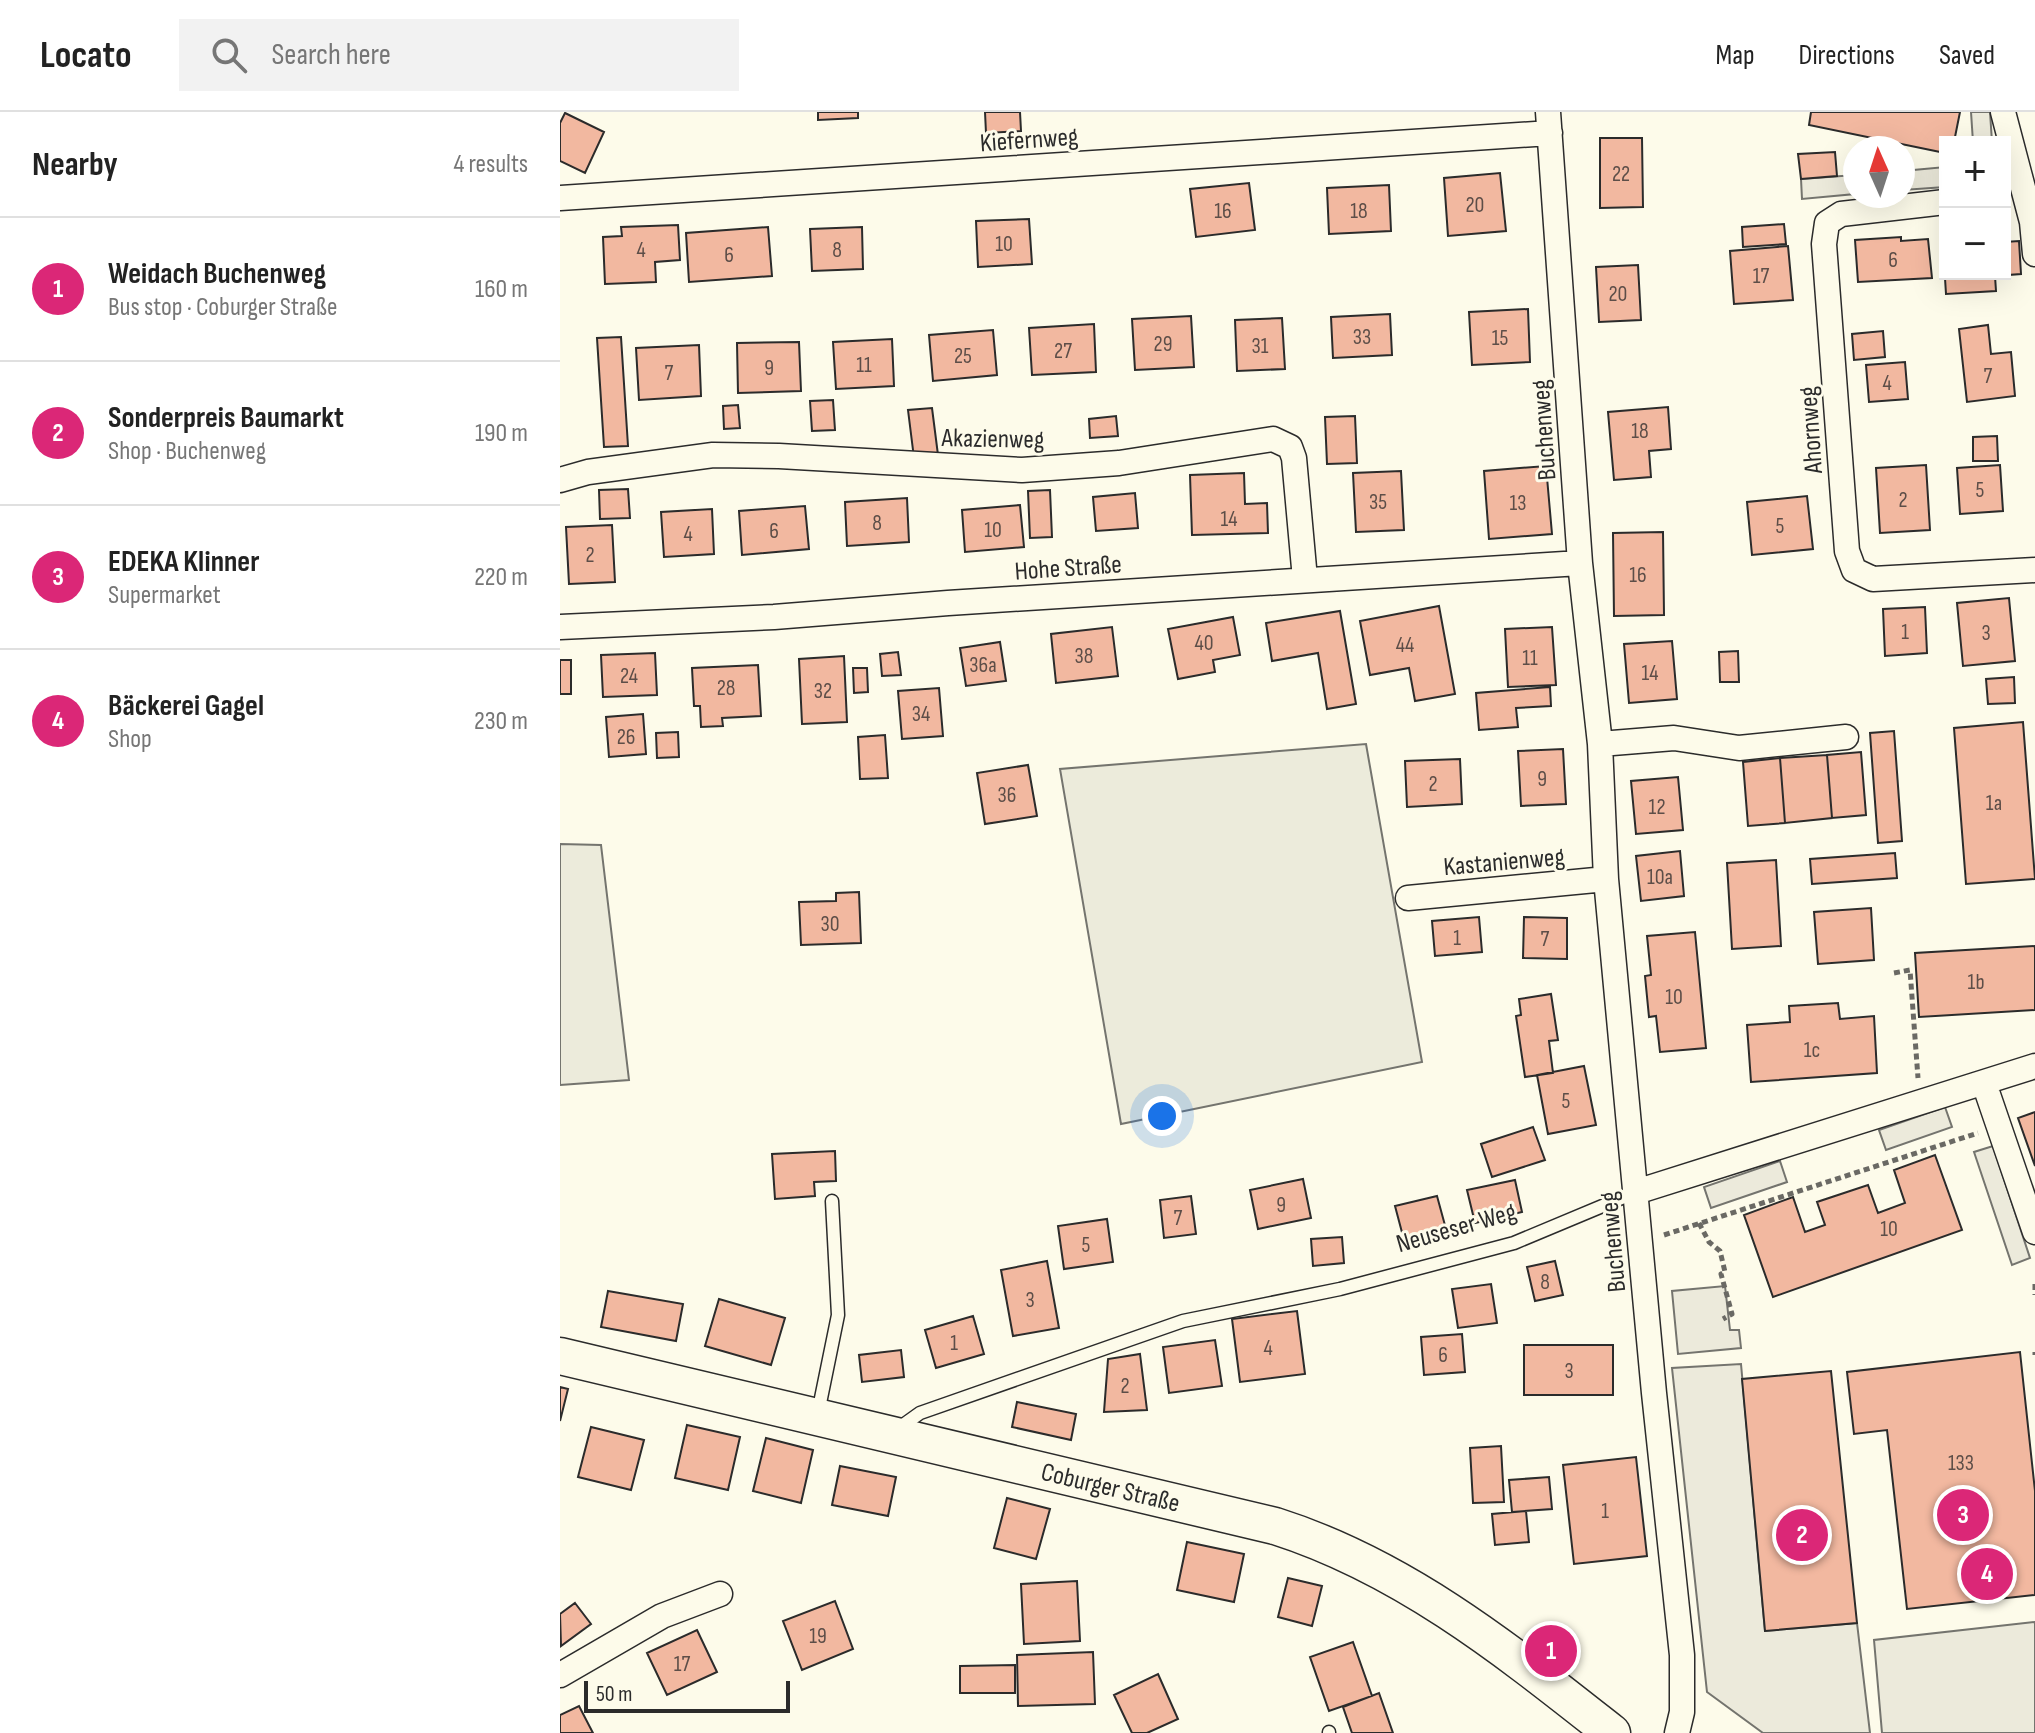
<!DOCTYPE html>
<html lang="en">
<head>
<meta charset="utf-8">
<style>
  body { margin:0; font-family:"Sofia Sans Condensed",sans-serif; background:#f2f2f2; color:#222 }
  .controls { position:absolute; right:24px; top:24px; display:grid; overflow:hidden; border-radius:0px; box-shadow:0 8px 32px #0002 }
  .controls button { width:72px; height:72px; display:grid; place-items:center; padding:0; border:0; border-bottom:2px solid #e0e0e0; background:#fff; color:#222; font:40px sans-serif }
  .compass { position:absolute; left:1283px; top:24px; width:72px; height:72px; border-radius:50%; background:#fff; box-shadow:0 8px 32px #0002; rotate:357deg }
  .scale { position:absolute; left:24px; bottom:20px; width:206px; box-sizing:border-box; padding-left:8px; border:4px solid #2b2b2b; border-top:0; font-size:22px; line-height:28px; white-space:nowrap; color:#2b2b2b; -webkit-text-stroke:6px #fdfbea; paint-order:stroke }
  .you { position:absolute; left:602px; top:1004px; width:28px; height:28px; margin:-20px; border:6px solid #fff; border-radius:50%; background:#1a73e8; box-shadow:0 0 0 12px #1a73e833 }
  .badge { display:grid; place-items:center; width:52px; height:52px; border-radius:50%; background:#db2777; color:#fff; font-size:26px; font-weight:700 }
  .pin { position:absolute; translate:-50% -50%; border:4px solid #fff; box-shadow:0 2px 8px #0006 }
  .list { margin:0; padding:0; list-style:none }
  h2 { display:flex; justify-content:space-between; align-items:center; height:104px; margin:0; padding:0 32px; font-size:34px }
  h2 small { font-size:26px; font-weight:400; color:#767676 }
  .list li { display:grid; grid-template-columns:52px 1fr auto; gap:24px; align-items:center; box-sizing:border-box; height:144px; padding:0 32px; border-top:2px solid #e0e0e0 }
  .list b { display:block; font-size:30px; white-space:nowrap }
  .list p { margin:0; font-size:26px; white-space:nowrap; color:#767676 }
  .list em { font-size:26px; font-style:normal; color:#767676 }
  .icon { flex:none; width:44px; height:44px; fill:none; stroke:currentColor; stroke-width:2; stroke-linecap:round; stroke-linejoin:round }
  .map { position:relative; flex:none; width:1475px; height:1621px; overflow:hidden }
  header { display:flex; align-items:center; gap:48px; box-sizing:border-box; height:112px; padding:0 40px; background:#fff; border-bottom:2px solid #e0e0e0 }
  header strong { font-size:38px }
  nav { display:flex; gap:44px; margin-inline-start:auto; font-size:28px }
  .search { width:560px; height:72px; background:#f2f2f2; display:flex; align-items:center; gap:20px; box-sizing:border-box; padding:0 28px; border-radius:0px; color:#767676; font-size:30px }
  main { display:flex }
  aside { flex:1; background:#fff }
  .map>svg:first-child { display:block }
</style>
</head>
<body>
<header>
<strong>Locato</strong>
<div class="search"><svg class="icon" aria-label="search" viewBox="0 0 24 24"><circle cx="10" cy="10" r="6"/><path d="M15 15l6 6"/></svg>Search here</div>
<nav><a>Map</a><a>Directions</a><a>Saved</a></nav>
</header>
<main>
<aside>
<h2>Nearby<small>4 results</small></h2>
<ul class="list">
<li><span class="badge">1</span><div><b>Weidach Buchenweg</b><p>Bus stop · Coburger Straße</p></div><em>160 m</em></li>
<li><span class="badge">2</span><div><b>Sonderpreis Baumarkt</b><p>Shop · Buchenweg</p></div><em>190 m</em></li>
<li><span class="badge">3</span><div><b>EDEKA Klinner</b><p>Supermarket</p></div><em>220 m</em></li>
<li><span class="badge">4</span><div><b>Bäckerei Gagel</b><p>Shop</p></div><em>230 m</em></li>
</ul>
</aside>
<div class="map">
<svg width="1475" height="1621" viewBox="0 0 1475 1621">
  <rect width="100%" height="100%" fill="#fdfbea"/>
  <!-- green -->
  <path fill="#ecebdb" stroke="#74746e" stroke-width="2" d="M806 632 862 950 561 1012 500 657Z
    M0 732 41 733 69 968 0 973Z"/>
  <!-- parking -->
  <path fill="#eceadb" stroke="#74746e" stroke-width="2" d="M1411 0H1430L1432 30H1413Z
    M1385 55V75L1343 78V59Z
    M1295 63V82L1242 87 1241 67Z
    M1385 995 1392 1015 1326 1038 1319 1018Z
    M1433 1034 1470 1146 1452 1153 1414 1040Z
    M1220 1049 1227 1070 1151 1096 1144 1075Z
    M1165 1174 1170 1218H1179L1181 1236 1118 1242 1112 1179Z
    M1181 1252 1205 1519 1297 1511 1310 1621H1203L1147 1580 1112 1256Z
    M1475 1510V1621H1322L1314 1528Z"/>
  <!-- building -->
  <path fill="#f2b8a0" stroke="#2b2b2b" stroke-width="2" d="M258 0H298V6L258 8Z
    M425 0H460L461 19 426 21Z
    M1251 0H1400L1394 30H1385V41L1249 13Z
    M5 1 44 20 25 61 0 49V11Z
    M1040 26H1082L1083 95 1040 96Z
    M1275 40 1277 64 1241 67 1238 42Z
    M940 61 946 119 888 124 884 66Z
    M689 71 695 118 636 125 630 77Z
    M829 73 831 119 769 122 767 76Z
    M469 107 472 152 418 155 416 109Z
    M1224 112 1226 132 1183 135 1182 115Z
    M118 113 120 148 95 150 96 170 45 172 43 125 62 124 61 115Z
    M208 115 212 164 129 170 126 121Z
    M302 115 303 157 252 159 250 117Z
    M1341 125V129L1368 127 1372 166 1298 170 1295 128Z
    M1459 129 1461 162 1435 164 1436 179 1386 182 1383 134 1385 162H1445V130Z
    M1228 134 1233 188 1174 192 1170 139Z
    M1078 153 1081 208 1039 210 1036 155Z
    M968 197 970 250 912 253 909 200Z
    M830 202 832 243 773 246 771 205Z
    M631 204 634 255 575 258 572 207Z
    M722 206 725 257 677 259 675 208Z
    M534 212 536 260 472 263 469 216Z
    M1428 213 1431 242 1451 240 1455 284 1407 290 1399 217Z
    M433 218 437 263 373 269 369 223Z
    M1323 219 1325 245 1294 248 1292 222Z
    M61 225 68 334 44 335 37 226Z
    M332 227 334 274 276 277 273 230Z
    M239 230 241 279 178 281 177 231Z
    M139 233 141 284 79 288 76 236Z
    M1345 250 1348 287 1309 290 1306 253Z
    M273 288 275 318 252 319 250 289Z
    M178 293 180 316 164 317 163 294Z
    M1108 295 1111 337 1089 339 1091 365 1054 368 1048 300Z
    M372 296 378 343 354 346 348 298Z
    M556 304 558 324 530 326 529 307Z
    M795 304 797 351 767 352 765 305Z
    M1437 324 1438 349H1413V325Z
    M1366 353 1370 418 1320 421 1316 356Z
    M1440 353 1443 399 1400 402 1397 356Z
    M986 354 992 422 929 427 924 359Z
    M841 359 844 418 796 420 793 361Z
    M684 361 685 392 707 391 708 421 632 423 630 363Z
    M68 377 70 406 40 407 39 378Z
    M490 378 492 425 470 426 468 379Z
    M575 381 578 416 536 419 533 385Z
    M1247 384 1253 437 1192 443 1187 390Z
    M347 386 349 430 287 434 285 390Z
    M460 393 464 435 405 440 402 398Z
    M245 394 249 437 182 443 179 399Z
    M152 397 154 442 104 445 101 400Z
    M52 413 55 470 9 472 6 415Z
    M1103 420 1104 503 1054 504 1053 421Z
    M1449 486 1455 549 1403 554 1397 491Z
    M879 494 895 582 855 589 849 556 810 563 800 509Z
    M1365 495 1367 541 1325 544 1323 497Z
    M780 499 796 592 767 597 758 541 712 549 706 511Z
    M673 505 680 543 653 548 655 560 618 567 608 517Z
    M552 515 558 564 496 571 491 522Z
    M992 515 996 573 948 575 945 517Z
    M1112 529 1117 587 1069 591 1064 532Z
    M440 530 446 569 406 574 400 536Z
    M1178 539 1179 570H1160L1159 540Z
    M338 540 341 563 322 564 320 542Z
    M95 541 97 583 43 585 41 543Z
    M284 544 287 610 242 612 239 547Z
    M0 548H11V582H0Z
    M198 553 201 604 162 606 163 614 141 615 140 594H134L132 556Z
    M293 556H307L308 580 294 581Z
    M1454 565 1455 591 1428 592 1426 567Z
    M990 575 991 594 956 596 958 615 919 618 916 581Z
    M379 576 383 624 342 627 338 579Z
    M83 602 86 642 49 645 46 605Z
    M1463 610 1475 767 1406 772 1394 616Z
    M1334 619 1342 729 1318 731 1310 621Z
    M118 620 119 645 97 646 96 621Z
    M325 623 328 666 300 667 298 625Z
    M1003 637 1006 692 961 694 958 639Z
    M1301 640 1306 703 1272 706 1267 643Z
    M1267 643 1272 706 1225 711 1220 646Z
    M1220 646 1225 711 1188 714 1183 650Z
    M900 647 902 692 847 695 845 649Z
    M468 653 477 704 425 712 417 661Z
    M1118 665 1123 718 1076 722 1071 669Z
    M1120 739 1124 784 1081 789 1076 744Z
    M1335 741 1337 766 1252 772 1250 747Z
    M1216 748 1221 834 1172 837 1167 751Z
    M299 780 301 831 241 833 239 790 276 789V781Z
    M1311 796 1314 848 1258 852 1254 800Z
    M919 805 922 840 875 844 872 809Z
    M964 805 1007 806V847L963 846Z
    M1135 820 1146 936 1100 940 1096 904 1089 905 1085 864 1091 863 1087 824Z
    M1475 834V898L1359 905 1355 841Z
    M991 882 998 928 989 929 993 961 965 965 956 904 961 903 959 887Z
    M1278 891 1280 907 1314 904 1317 961 1191 970 1187 913 1230 910 1229 894Z
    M1024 954 1036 1013 988 1022 977 963Z
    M1475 1000V1054L1458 1006Z
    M973 1015 985 1048 932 1065 921 1032Z
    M275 1039 276 1069 254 1070 255 1084 215 1087 212 1042Z
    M1375 1043 1402 1118 1213 1185 1184 1103 1233 1085 1245 1120 1265 1113 1257 1090 1308 1073 1318 1101 1345 1091 1334 1058Z
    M743 1067 751 1106 698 1117 690 1078Z
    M955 1068 962 1100 915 1111 907 1078Z
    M631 1084 636 1122 604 1126 600 1088Z
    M877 1084 886 1117 844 1128 835 1094Z
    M547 1107 553 1150 504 1157 498 1114Z
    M782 1125 784 1151 753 1154 751 1127Z
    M487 1149 499 1216 453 1224 441 1158Z
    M995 1149 1003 1183 975 1189 967 1155Z
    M931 1172 937 1211 898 1216 892 1177Z
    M48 1179 123 1192 116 1229 41 1215Z
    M159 1187 225 1206 211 1253 145 1234Z
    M737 1199 745 1262 680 1270 672 1207Z
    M413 1204 424 1242 376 1256 365 1218Z
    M902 1222 905 1260 864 1263 861 1225Z
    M655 1228 662 1274 609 1281 603 1235Z
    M964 1233H1053V1283H964Z
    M341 1238 344 1265 302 1270 299 1243Z
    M1460 1240 1475 1379V1483L1347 1497 1327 1318 1294 1322 1287 1260Z
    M580 1242 587 1298 544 1300 548 1247Z
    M1271 1259 1297 1511 1205 1519 1182 1267Z
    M0 1275 8 1277 0 1309Z
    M457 1290 516 1302 511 1328 452 1315Z
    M127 1313 180 1325 168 1378 115 1366Z
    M31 1315 84 1328 71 1378 18 1365Z
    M206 1326 253 1338 241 1391 193 1379Z
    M941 1334 944 1390 913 1391 910 1336Z
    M1076 1345 1087 1444 1014 1452 1003 1353Z
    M280 1354 336 1365 328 1404 272 1393Z
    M989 1365 992 1397 952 1400 949 1368Z
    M447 1386 490 1397 476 1447 434 1436Z
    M966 1399 969 1430 935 1433 932 1402Z
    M627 1430 684 1442 674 1490 617 1478Z
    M728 1466 762 1474 752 1514 718 1505Z
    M517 1469 520 1529 464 1532 461 1472Z
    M275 1489 293 1537 242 1558 223 1509Z
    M15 1491 31 1512 1 1534 0 1502Z
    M137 1518 157 1560 107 1583 87 1541Z
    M793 1530 812 1584 769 1599 750 1545Z
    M533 1540 535 1592 458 1594 457 1543Z
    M455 1553V1581H400V1554Z
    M598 1562 618 1607 587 1621H572L554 1583Z
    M819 1581 833 1621H792L783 1595Z
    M19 1594 33 1621H0V1603Z"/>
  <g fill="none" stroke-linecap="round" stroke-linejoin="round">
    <!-- lane casing -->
    <g stroke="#2b2b2b" stroke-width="15">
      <path id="lane" d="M258 1301 278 1203 272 1089
        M339 1316 360 1301 623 1209 780 1177 954 1131 1076 1080
        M769 1620V1621"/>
    </g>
    <!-- street casing -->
    <g stroke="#2b2b2b" stroke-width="27">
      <path id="street" d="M988 0 1020 451 1040 632 1046 767 1094 1281 1122 1543V1600L1117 1621
        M1443 0 1472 110 1475 142
        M0 86 990 21
        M1385 90 1281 102 1267 111 1264 132 1287 439 1294 458 1313 467 1475 458
        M0 368 28 360 153 343 219 344 462 358 559 351 713 327 730 335 734 346 745 467
        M0 515 214 505 388 491 1020 451
        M1040 632 1114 626 1179 636 1286 625
        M848 786 1046 767
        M1424 971 1475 1120
        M1076 1080 1475 954
        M0 1563 102 1504 160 1482"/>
    </g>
    <!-- secondary casing -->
    <g stroke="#2b2b2b" stroke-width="39">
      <g id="secondary">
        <path id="s1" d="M0 1244 715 1414C844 1455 948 1539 1052 1621"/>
      </g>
    </g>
    <!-- path -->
    <path stroke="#6a6964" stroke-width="5" stroke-dasharray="6 4" stroke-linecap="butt" d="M1334 861 1350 858 1358 966
      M1139 1111 1149 1130 1160 1139 1165 1160 1161 1162 1172 1202 1163 1207
      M1104 1123 1418 1021
      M1475 1172V1183
      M1475 1240V1243"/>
    <!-- lane -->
    <use href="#lane" stroke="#fdfbea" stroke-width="12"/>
    <!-- street -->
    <use href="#street" stroke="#fdfbea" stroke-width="24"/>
    <!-- secondary -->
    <use href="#secondary" stroke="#fdfbea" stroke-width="36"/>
  </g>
  <g text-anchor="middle" stroke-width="6" stroke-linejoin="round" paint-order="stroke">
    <!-- number labels -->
    <g font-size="22" fill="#5d4e48">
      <text x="1061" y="69">22</text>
      <text x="915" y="100">20</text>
      <text x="663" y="106">16</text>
      <text x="799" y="106">18</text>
      <text x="444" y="139">10</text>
      <text x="81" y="145">4</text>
      <text x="277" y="145">8</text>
      <text x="169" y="150">6</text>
      <text x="1333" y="155">6</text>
      <text x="1201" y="171">17</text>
      <text x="1058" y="189">20</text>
      <text x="802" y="232">33</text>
      <text x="940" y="233">15</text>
      <text x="603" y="239">29</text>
      <text x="700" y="241">31</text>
      <text x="503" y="246">27</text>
      <text x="403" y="251">25</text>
      <text x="304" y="260">11</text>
      <text x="209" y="263">9</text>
      <text x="109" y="268">7</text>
      <text x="1428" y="271">7</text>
      <text x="1327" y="278">4</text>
      <text x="1080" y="326">18</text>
      <text x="1420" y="385">5</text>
      <text x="1343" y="395">2</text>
      <text x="818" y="397">35</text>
      <text x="958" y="398">13</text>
      <text x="669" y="414">14</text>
      <text x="317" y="418">8</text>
      <text x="1220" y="421">5</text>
      <text x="433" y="425">10</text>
      <text x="214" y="426">6</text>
      <text x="128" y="429">4</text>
      <text x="30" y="450">2</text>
      <text x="1078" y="470">16</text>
      <text x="1345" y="527">1</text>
      <text x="1426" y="528">3</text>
      <text x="644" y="538">40</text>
      <text x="845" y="540">44</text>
      <text x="524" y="551">38</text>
      <text x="970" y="553">11</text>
      <text x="423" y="560">36a</text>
      <text x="1090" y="568">14</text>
      <text x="69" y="571">24</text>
      <text x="166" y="583">28</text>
      <text x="263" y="586">32</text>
      <text x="361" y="609">34</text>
      <text x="66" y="632">26</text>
      <text x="982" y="674">9</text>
      <text x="873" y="679">2</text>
      <text x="447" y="690">36</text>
      <text x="1434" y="698">1a</text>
      <text x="1097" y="702">12</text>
      <text x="1100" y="772">10a</text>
      <text x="270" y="819">30</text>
      <text x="897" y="833">1</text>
      <text x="985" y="834">7</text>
      <text x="1416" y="877">1b</text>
      <text x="1114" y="892">10</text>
      <text x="1252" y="945">1c</text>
      <text x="1006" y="996">5</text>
      <text x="721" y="1100">9</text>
      <text x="618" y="1113">7</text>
      <text x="1329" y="1124">10</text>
      <text x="526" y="1140">5</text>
      <text x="985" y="1177">8</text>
      <text x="470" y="1195">3</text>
      <text x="394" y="1238">1</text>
      <text x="708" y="1243">4</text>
      <text x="883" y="1250">6</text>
      <text x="1009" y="1266">3</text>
      <text x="565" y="1281">2</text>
      <text x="1401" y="1358">133</text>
      <text x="1045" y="1406">1</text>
      <text x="258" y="1531">19</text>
      <text x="122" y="1559">17</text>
    </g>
    <!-- street labels -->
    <g font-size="26" fill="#2b2b2b" stroke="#fdfbea">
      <text transform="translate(469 27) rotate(-4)" y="9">Kiefernweg</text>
      <text transform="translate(983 318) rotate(-94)" y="9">Buchenweg</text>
      <text transform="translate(1250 318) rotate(-94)" y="9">Ahornweg</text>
      <text transform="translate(433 326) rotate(1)" y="9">Akazienweg</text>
      <text transform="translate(508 455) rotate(-4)" y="9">Hohe Straße</text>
      <text transform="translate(944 749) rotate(-5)" y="9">Kastanienweg</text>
      <text transform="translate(896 1115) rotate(-16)" y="9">Neuseser Weg</text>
      <text transform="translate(1052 1130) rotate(-95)" y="9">Buchenweg</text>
      <text dy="9" stroke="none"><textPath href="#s1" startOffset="566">Coburger Straße</textPath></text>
    </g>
  </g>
</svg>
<div class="controls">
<button>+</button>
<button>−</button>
</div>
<svg class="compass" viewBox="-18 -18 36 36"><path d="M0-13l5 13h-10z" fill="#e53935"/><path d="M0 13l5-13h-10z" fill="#767676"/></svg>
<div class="scale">50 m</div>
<div class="you"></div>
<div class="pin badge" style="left:991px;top:1539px">1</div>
<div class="pin badge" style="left:1242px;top:1423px">2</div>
<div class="pin badge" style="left:1403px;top:1403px">3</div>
<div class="pin badge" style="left:1427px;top:1462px">4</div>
</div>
</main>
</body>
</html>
